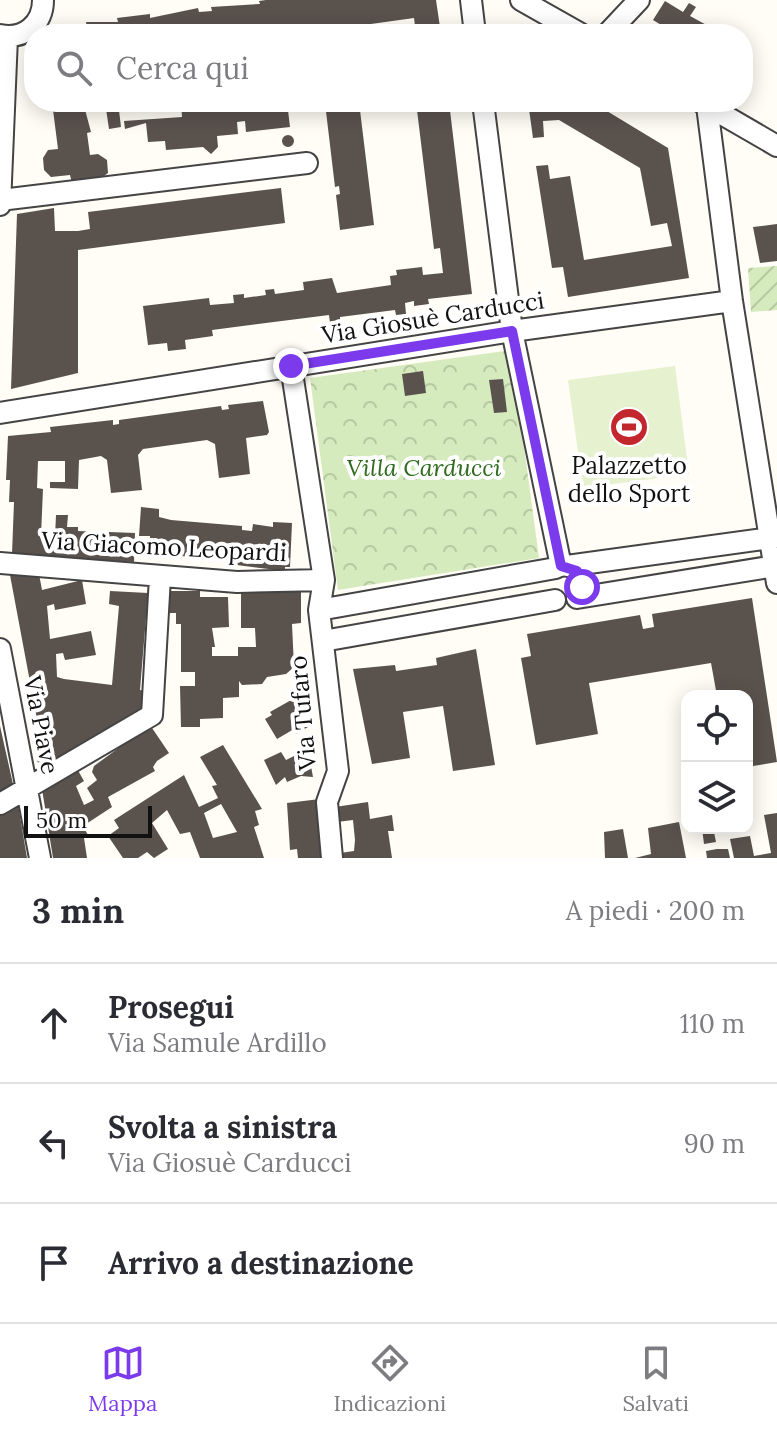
<!DOCTYPE html>
<html lang="it">
<head>
<meta charset="utf-8">
<style>
  body { margin:0; font-family:Lora,serif; background:#f7f7f7; color:#2b2b33 }
  .controls { position:absolute; right:24px; bottom:24px; display:grid; overflow:hidden; border-radius:16px; box-shadow:0 4px 20px #0003 }
  .controls button { width:72px; height:72px; display:grid; place-items:center; padding:0; border:0; border-bottom:2px solid #e1e1e2; background:#fff; color:#2b2b33; font:40px sans-serif }
  .scale { position:absolute; left:24px; bottom:20px; width:128px; box-sizing:border-box; padding-left:8px; border:4px solid #111; border-top:0; font-size:22px; line-height:28px; white-space:nowrap; color:#111; -webkit-text-stroke:6px #fff; paint-order:stroke }
  .stop { position:absolute; width:24px; height:24px; margin:-18px; border:6px solid #7c3aed; border-radius:50%; background:#fff }
  .stop.end { background:#7c3aed; border-color:#fff; box-shadow:0 2px 8px #0008 }
  .list { margin:0; padding:0; list-style:none }
  h2 { display:flex; justify-content:space-between; align-items:center; height:104px; margin:0; padding:0 32px; font-size:34px }
  h2 small { font-size:26px; font-weight:400; color:#7c7c81 }
  .list li { display:grid; grid-template-columns:52px 1fr auto; gap:24px; align-items:center; box-sizing:border-box; height:120px; padding:0 32px; border-top:2px solid #e1e1e2 }
  .list b { display:block; font-size:30px; white-space:nowrap }
  .list p { margin:0; font-size:26px; white-space:nowrap; color:#7c7c81 }
  .list em { font-size:26px; font-style:normal; color:#7c7c81 }
  .icon { flex:none; width:44px; height:44px; fill:none; stroke:currentColor; stroke-width:2; stroke-linecap:round; stroke-linejoin:round }
  .map { position:relative; flex:none; width:777px; height:858px; overflow:hidden }
  .search { position:absolute; background:#fff; box-shadow:0 4px 20px #0003; left:24px; right:24px; top:24px; height:88px; display:flex; align-items:center; gap:20px; box-sizing:border-box; padding:0 28px; border-radius:32px; color:#7c7c81; font-size:30px }
  .sheet { height:464px; background:#fff }
  nav { display:flex; justify-content:space-around; align-items:center; box-sizing:border-box; height:112px; border-top:2px solid #e1e1e2; background:#fff; font-size:22px; color:#7c7c81 }
  nav a { display:grid; justify-items:center; gap:4px }
  nav .on { color:#7c3aed }
  .map>svg:first-child { display:block }
</style>
</head>
<body>
<div class="map">
<svg width="777" height="858" viewBox="0 0 777 858">
  <defs>
    <pattern id="park-crowns" width="20" height="18" patternUnits="userSpaceOnUse" patternTransform="scale(2)"><rect width="20" height="18" fill="#d5ebbd"/><path d="M2 6a3 3 0 1 1 6 0M12 15a3 3 0 1 1 6 0" fill="none" stroke="#b6c8a1"/></pattern>
    <pattern id="garden-furrows" width="10" height="10" patternUnits="userSpaceOnUse" patternTransform="scale(2)"><rect width="10" height="10" fill="#d5ebbd"/><path d="M-1 1l2-2M0 10L10 0M9 11l2-2" fill="none" stroke="#b6c8a1"/></pattern>
  </defs>
  <rect width="100%" height="100%" fill="#fffdf5"/>
  <!-- park -->
  <path fill="url(#park-crowns)" d="M511 350 539 558 338 590 310 378Z"/>
  <!-- garden -->
  <path fill="url(#garden-furrows)" d="M777 266V310L751 312 748 268Z"/>
  <!-- pitch -->
  <path fill="#e6f2cf" d="M675 366 689 474 583 488 568 380Z"/>
  <!-- building -->
  <path fill="#5a524d" fill-rule="evenodd" d="M266 0H436L441 34H416L414 18 299 34H88L86 22H118L117 18 150 14V18L198 8 199 12 212 11 211 7 260 4 259 1Z
    M665 1 683 12 689 3 696 7 690 16 723 34H676L653 20Z
    M52 102H83L91 132 87 133 90 155 98 154 107 160 108 173 100 179 72 183 70 175 51 177 44 170 43 158 48 150 58 149Z
    M105 102H118L121 127 109 129Z
    M181 102H287L290 127 246 132 245 121 237 122 238 134 217 136 218 147 211 154 203 147 166 150 165 141 148 142 146 123 125 129 124 121 182 117Z
    M359 102 374 225 340 230 336 195 340 194 339 186 335 187 325 103Z
    M416 102H449L472 294 428 299 429 304 414 306V301L405 303 406 314 396 315 395 310 340 317V322L330 323 329 315 212 330 213 336 185 340 186 349 168 351 167 343 148 345 143 306 209 298 210 305 234 303 233 295 244 294V298L266 295 265 290 274 289 275 294 304 290 303 282 332 278 337 293 391 285 390 276 397 275 396 270 422 267 423 275 443 273 440 248 434 249Z
    M528 102H592L668 148 689 278 568 297 563 267 552 268 536 166 548 165 550 179 570 176 584 260 672 246 667 223 651 226 640 168 559 120 543 121 544 137 533 138Z
    M282 141a6 6 0 1 1 12 0a6 6 0 1 1-12 0Z
    M281 188 285 223 78 250V373L11 389 17 214 54 208 55 231H78L90 229 88 212Z
    M777 224V261L760 263 753 227Z
    M423 371 426 393 405 396 402 374Z
    M503 379 507 412 494 413 489 380Z
    M263 401 269 432 267 435 246 438 250 474 219 478 215 444 207 440 143 449 138 455 142 490 111 493 107 460 101 456 79 460 78 489 50 488V482H65V461H38L37 488 43 489 41 536 55 537 56 515H68L67 527H78V531L104 532V539H109V532L135 533 134 562 12 554 14 502H9L10 480H6L8 436 51 432 50 427 113 420V425L119 424V420L221 406 222 410 229 409 228 405Z
    M141 507 159 509V517L171 520 242 526V530L252 531 253 524 273 527V522L292 523 290 567H285V571L229 564V559L148 554 150 536H139Z
    M26 572 27 576 39 574 42 590 82 580 86 604 55 610 54 604 47 606 50 639 91 631 96 655 65 660 63 653 56 654 57 677 64 679 112 685 119 606 109 604 110 591 148 593 140 690 153 692 151 706 46 770 37 761 32 734 39 730 10 575Z
    M170 591H200V597H228L229 627 212 628 215 647H212V656H238V647H256L255 628H241V592H301V623L292 624 294 667 286 674 267 677 262 684 242 685 239 681V697L223 698V718L200 719V727H181L180 686H195V672H181V624H176V613H170Z
    M752 598 777 762 747 767V696H717L711 663 589 683 598 734 536 745 521 658 531 656 527 634 640 615 643 629 654 627 652 614Z
    M476 649 495 765 453 771 443 706 403 712 410 758 372 764 353 669 395 665 396 671 437 665 436 658Z
    M300 695 307 712 301 716 308 727 296 734 294 729 277 739 265 719 272 715 270 712Z
    M150 725 169 753 157 761 153 767 155 771 108 797 112 807 83 826 89 837 84 838 87 858H53L42 789 76 767 84 781 76 786 84 805 94 800 87 788 97 780 92 772 94 766Z
    M0 726 15 793 0 802Z
    M223 745 262 809 255 811 259 825 254 827 264 858H200L190 832 180 834 167 810 152 823 168 849 154 858 147 852 138 858H123L108 836 119 828 114 820 184 775 199 807 218 798 212 786 217 785 200 757ZM221 804 237 832 213 838 204 813Z
    M281 752 286 760 300 753 309 755 313 777 301 776 287 782 285 777 276 785 264 760Z
    M320 799 325 858H298L297 849 290 850 287 803Z
    M368 802 370 819 392 815 394 831H388L392 858H341L340 853 354 851 355 840 353 820 337 822 335 807Z
    M18 804 27 858H0V813Z
    M777 813V858H734L730 839 750 836 754 856 771 853 764 815Z
    M679 822 686 858H635L651 854 648 828Z
    M702 828H730V830L714 832 716 842 704 844Z
    M623 829 628 858H605L604 832Z
    M717 849H728L730 858H707L706 851Z"/>
  <g fill="none" stroke-linecap="round" stroke-linejoin="round">
    <!-- minor casing -->
    <g stroke="#444" stroke-width="24">
      <path id="minor" d="M471 0 475 34
        M521 0 581 34
        M607 34 639 0
        M0 35C24 40 43 24 43 0
        M483 102 512 331 561 566
        M701 102 777 146
        M707 106 732 301 777 583
        M0 200 307 163
        M0 205 7 37
        M291 366 324 580 319 610 338 771 327 802 332 858
        M0 413 512 331 732 301
        M0 563 237 582 324 580
        M567 566 777 537
        M577 598 775 566
        M319 610 556 568
        M323 641 555 600
        M0 649 40 858
        M0 804 152 715 160 577"/>
    </g>
    <!-- minor -->
    <use href="#minor" stroke="#fff" stroke-width="20"/>
  </g>
  <g fill="none" stroke-linecap="round" stroke-linejoin="round">
    <!-- route -->
    <path stroke="#7c3aed" stroke-width="10" d="M291 366 512 331 561 566 577 571 582 587"/>
  </g>
  <!-- icons -->
  <defs>
    <g id="stadium-disc" transform="scale(2)"><circle r="9.5" fill="#c4262e" stroke="#fff"/><path d="M0-5a6.5 5 0 1 0 0 10a6.5 5 0 1 0 0-10ZM-3.5-1.8h7v3.6h-7Z" fill="#fff"/></g>
  </defs>
  <g fill-rule="evenodd">
    <use href="#stadium-disc" x="629" y="427"/>
  </g>
  <g text-anchor="middle" stroke-width="8" stroke-linejoin="round" paint-order="stroke">
    <!-- street labels -->
    <g font-size="24" fill="#111" stroke="#fff">
      <text transform="translate(433 318) rotate(-9)" y="8">Via Giosuè Carducci</text>
      <text transform="translate(164 547) rotate(3)" y="8">Via Giacomo Leopardi</text>
      <text transform="translate(303 713) rotate(-95)" y="8">Via Tufaro</text>
      <text transform="translate(41 725) rotate(79)" y="8">Via Piave</text>
    </g>
    <!-- poi labels -->
    <g font-size="24" fill="#111" stroke="#fff">
      <text x="629" y="474">Palazzetto<tspan x="629" dy="28">dello Sport</tspan></text>
    </g>
    <!-- park labels -->
    <g font-size="24" font-style="italic" fill="#2f6b1f" stroke="#fff">
      <text x="424" y="476">Villa Carducci</text>
    </g>
  </g>
</svg>
<div class="controls">
<button><svg class="icon" aria-label="locate" viewBox="0 0 24 24"><circle cx="12" cy="12" r="6"/><path d="M12 2v4M12 18v4M2 12h4M18 12h4"/></svg></button>
<button><svg class="icon" aria-label="layers" viewBox="0 0 24 24"><path d="M12 4l9 5-9 5-9-5zM3 14l9 5 9-5"/></svg></button>
</div>
<div class="scale">50 m</div>
<div class="stop" style="left:582px;top:587px"></div>
<div class="stop end" style="left:291px;top:366px"></div>
<div class="search"><svg class="icon" aria-label="search" viewBox="0 0 24 24"><circle cx="10" cy="10" r="6"/><path d="M15 15l6 6"/></svg>Cerca qui</div>
</div>
<section class="sheet">
<h2>3 min<small>A piedi · 200 m</small></h2>
<ul class="list">
<li><svg class="icon" aria-label="ahead" viewBox="0 0 24 24"><path d="M12 20V5M6 11l6-6 6 6"/></svg><div><b>Prosegui</b><p>Via Samule Ardillo</p></div><em>110 m</em></li>
<li><svg class="icon" aria-label="left" viewBox="0 0 24 24"><path d="M17 20v-9H6M10 6l-5 5 5 5"/></svg><div><b>Svolta a sinistra</b><p>Via Giosuè Carducci</p></div><em>90 m</em></li>
<li><svg class="icon" aria-label="arrive" viewBox="0 0 24 24"><path d="M6 21V4h12l-3 4 3 4H6"/></svg><div><b>Arrivo a destinazione</b></div></li>
</ul>
</section>
<nav>
<a class="on"><svg class="icon" aria-label="map" viewBox="0 0 24 24"><path d="M3 6l6-2 6 2 6-2v14l-6 2-6-2-6 2zM9 4v14M15 6v14"/></svg>Mappa</a>
<a><svg class="icon" aria-label="directions" viewBox="0 0 24 24"><path d="M12 3l9 9-9 9-9-9zM9 14v-3h6M13 9l2 2-2 2"/></svg>Indicazioni</a>
<a><svg class="icon" aria-label="saved" viewBox="0 0 24 24"><path d="M7 4h10v16l-5-4-5 4z"/></svg>Salvati</a>
</nav>
</body>
</html>
